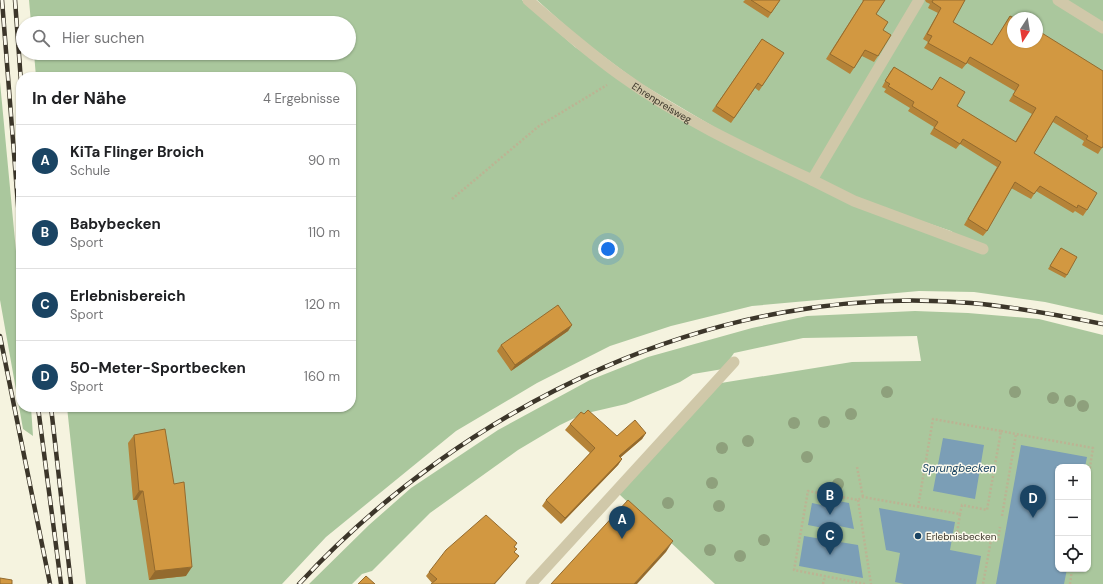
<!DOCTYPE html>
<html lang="de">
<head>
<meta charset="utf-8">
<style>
  body { margin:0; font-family:"DM Sans",sans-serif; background:#f6f6f6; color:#202124 }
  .controls { position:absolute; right:12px; bottom:12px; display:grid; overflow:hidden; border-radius:8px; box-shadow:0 1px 3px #0004 }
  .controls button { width:36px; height:36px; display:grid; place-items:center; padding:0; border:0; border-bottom:1px solid #e0e0e0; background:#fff; color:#202124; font:20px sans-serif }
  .compass { position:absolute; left:1007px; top:12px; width:36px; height:36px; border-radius:50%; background:#fff; box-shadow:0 1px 3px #0004; rotate:192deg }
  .you { position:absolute; left:608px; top:249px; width:14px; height:14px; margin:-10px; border:3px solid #fff; border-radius:50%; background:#1a73e8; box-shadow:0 0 0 6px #1a73e833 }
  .badge { display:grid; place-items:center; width:26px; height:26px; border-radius:50%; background:#1a4463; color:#fff; font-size:13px; font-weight:700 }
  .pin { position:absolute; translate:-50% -33px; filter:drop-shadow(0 1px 2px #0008) }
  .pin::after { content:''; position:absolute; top:21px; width:14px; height:12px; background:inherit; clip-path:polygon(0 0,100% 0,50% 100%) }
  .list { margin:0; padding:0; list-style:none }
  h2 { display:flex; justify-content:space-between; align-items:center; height:52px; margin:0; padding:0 16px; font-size:17px }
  h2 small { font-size:13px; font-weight:400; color:#757577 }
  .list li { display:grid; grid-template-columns:26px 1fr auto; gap:12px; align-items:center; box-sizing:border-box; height:72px; padding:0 16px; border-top:1px solid #e0e0e0 }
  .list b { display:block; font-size:15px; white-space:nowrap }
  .list p { margin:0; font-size:13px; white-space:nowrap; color:#757577 }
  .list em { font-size:13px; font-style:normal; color:#757577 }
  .icon { flex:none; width:22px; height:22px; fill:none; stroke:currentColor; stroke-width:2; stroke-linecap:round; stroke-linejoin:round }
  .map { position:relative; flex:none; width:1103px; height:584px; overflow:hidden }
  .search { position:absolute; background:#fff; box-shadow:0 1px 3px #0004; left:16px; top:16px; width:340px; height:44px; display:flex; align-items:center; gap:10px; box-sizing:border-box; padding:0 14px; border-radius:22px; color:#757577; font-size:15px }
  .panel { position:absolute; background:#fff; box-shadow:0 1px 3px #0004; left:16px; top:72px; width:340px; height:340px; border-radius:16px }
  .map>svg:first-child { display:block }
</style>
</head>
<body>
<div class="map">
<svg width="1103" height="584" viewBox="0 0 1103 584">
  <rect width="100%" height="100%" fill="#f5f3df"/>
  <!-- green -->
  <path fill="#aac79d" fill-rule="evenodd" d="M29 0H522L575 47 701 129 975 250 951 231 868 203 736 140 638 82 579 38 537 0H1103V315L1045 302 974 292 919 291 752 306 671 326 610 346 537 383 456 431 326 537 282 584H86L67 407H351V77H36L34 53H349V23H31ZM1013 18H1037V42H1013Z
    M0 82 21 304V407H31L33 436 23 429 0 300Z
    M915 311 968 313 1039 319 1103 335V584H715L619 494 721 383 852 362 921 361 917 336 803 338 734 353 723 369 693 374 680 382 626 404 583 414 560 425 518 450 430 513 372 571 362 574 352 584H309L369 525 411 488 498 430 590 380 648 357 752 328 807 316ZM1058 467H1088V569H1058Z"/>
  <!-- water -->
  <path fill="#7b9eb6" d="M943 438 984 445 975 499 933 491Z
    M1021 445 1087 457 1085 467H1058V569H1067L1064 584H996Z
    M827 499 849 503 854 529 829 524 828 529 808 525 812 503 826 506Z
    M879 508 955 522 950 550 981 556 976 584H904L895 582 900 553 886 550Z
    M804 536 858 545 863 578 799 566Z"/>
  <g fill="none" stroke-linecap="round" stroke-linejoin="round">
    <!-- path -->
    <path stroke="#bcb393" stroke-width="2.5" stroke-dasharray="2 2" stroke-linecap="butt" d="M452 199 539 126 607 85
      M1001 431 1016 434
      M857 467 863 497
      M858 500 871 584
      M918 507 933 419 1001 431 987 510 962 505 960 514
      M1002 516 1016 434 1093 448 1088 479
      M991 540 998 541 1000 527
      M823 584 825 576
      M865 584 794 570 808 491 858 500 863 497 960 514 957 533 991 540 983 584
      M1070 584 1072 569"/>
    <!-- service -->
    <path stroke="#d0c8a9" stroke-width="11" d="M1058 0 1103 28
      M812 180 854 201 983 249
      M531 584 734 362"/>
    <!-- minor -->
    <path stroke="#d0c8a9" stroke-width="11" id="s1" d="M528 0C558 26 588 52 620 75 679 118 746 149 812 180L919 0"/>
    <!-- rail casing -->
    <g stroke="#3c362a" stroke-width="4.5">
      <path id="rail" d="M2 0 21 243
        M15 0 21 82
        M0 336 50 584
        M38 407 61 584
        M51 407 71 584
        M299 584C466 403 721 281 971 303 1016 307 1059 315 1103 324"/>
    </g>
    <!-- rail -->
    <use href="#rail" stroke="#fcfaed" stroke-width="3" stroke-dasharray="9" stroke-linecap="butt"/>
  </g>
  <!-- trees -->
  <g fill="#8ea07c">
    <circle cx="887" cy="392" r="6"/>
    <circle cx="1015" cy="392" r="6"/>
    <circle cx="1053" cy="398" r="6"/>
    <circle cx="1070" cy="401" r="6"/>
    <circle cx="1083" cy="406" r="6"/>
    <circle cx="851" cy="414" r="6"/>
    <circle cx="824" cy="422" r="6"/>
    <circle cx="794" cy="423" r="6"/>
    <circle cx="748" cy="441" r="6"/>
    <circle cx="722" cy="448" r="6"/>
    <circle cx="807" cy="457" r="6"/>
    <circle cx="712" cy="483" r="6"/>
    <circle cx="838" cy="484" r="6"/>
    <circle cx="668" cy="503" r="6"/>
    <circle cx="719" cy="506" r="6"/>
    <circle cx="764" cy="540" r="6"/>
    <circle cx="710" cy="550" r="6"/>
    <circle cx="740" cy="556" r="6"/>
  </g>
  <!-- wall -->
  <path fill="#b58338" d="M745 0H780L768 18 743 2Z
    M862 0H885L876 14 883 30 878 56 874 62 862 56 850 74 826 59 863 1Z
    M925 0H965L953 22 992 45 1010 16 1103 146 1098 154 1082 145 1084 141 1053 122 1034 153 1087 210 1083 216 1075 211 1073 213 1036 191 1031 199 1011 188 987 231 983 236 964 225 997 167 960 144 956 149 930 134 934 127 908 111 910 108 884 92 886 89 882 87 890 72 894 67 932 90 940 77 957 106 1015 142 1032 114 1009 101 1015 91 967 63 962 69 924 48 928 42 923 39 938 13 928 8 930 4 926 2Z
    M762 39 784 53 759 91 755 88 731 123 712 111Z
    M1061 248 1067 275 1065 278 1048 269Z
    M572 325 568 331 511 371 497 351 501 345Z
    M570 424 617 436 646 433 642 439 620 458 622 459 618 465 561 524 542 506 546 500 590 453 565 430Z
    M134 435 186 576 149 580 137 500H133L128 443Z
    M517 543 514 547 517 549 514 552 519 556 515 561 432 583 426 576 429 572Z"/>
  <!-- shaded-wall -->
  <path fill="#936a2e" d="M572 325 568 331 511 371 515 365Z
    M646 433 642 439 615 462 619 456Z
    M622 459 618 465 561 524 565 518Z
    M139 491H143L137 500H133Z
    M673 541 666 552 637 584H634Z
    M519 556 515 561 495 584H494Z
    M192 567 186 576 149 580 155 571Z"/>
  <!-- building -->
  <path fill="#d29841" stroke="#936a2e" d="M751 0H780L771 13Z
    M864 0H885L876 14 888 22 883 30 891 35 878 56 865 50 854 68 830 54Z
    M933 0H965L953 22 992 45 1010 16 1014 18H1013V42H1037V30L1103 71V146L1102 148 1086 139 1088 136 1056 116 1034 153 1097 193 1087 210 1078 205 1077 208 1040 186 1034 194 1015 182 987 231 968 219 1001 162 963 139 960 144 934 128 938 122 912 106 914 102 888 86 890 84 885 81 894 67 932 90 940 77 965 92 957 106 1016 142 1036 108 1013 95 1019 85 970 57 966 64 928 43 932 36 927 34 941 8 932 2Z
    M762 39 784 53 762 86 758 83 734 118 716 106Z
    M1061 248 1077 257 1067 275 1050 266Z
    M558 305 572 325 515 365 501 345Z
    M588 410 617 436 635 420 646 433 619 456 622 459 565 518 546 500 595 448 570 424 581 412 584 414Z
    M165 429 174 484 184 482 192 567 155 571 143 491H139L134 435Z
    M628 500 673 541 634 584H551Z
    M486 515 517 543 514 547 517 549 514 552 519 556 494 584H431L437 579 429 572 446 550Z
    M366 576 375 584H358Z
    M0 578 12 580V584H0Z"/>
  <!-- markers -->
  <circle fill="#1a4463" stroke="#fcfaed" stroke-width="1.5" cx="918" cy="536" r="4"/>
  <g text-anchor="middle" stroke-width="3" stroke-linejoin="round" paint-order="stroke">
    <!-- street labels -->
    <g font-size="10" fill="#3c362a" stroke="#fcfaed">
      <text dy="4" stroke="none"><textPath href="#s1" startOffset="169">Ehrenpreisweg</textPath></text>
    </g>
    <!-- poi labels -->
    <g font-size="10" fill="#3c362a" stroke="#fcfaed" text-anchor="start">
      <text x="926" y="540">Erlebnisbecken</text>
    </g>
    <!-- water labels -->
    <g font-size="11" font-style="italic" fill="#1a4463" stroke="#fcfaed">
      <text x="959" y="472">Sprungbecken</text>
    </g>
  </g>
</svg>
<div class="controls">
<button>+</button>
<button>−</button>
<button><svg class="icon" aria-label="locate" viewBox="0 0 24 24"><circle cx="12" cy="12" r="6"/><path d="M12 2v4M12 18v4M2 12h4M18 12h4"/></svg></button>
</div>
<svg class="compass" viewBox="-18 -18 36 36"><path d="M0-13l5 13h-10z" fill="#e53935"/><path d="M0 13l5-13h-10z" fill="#757577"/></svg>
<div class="you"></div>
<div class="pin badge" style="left:622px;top:539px">A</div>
<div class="pin badge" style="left:830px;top:515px">B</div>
<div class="pin badge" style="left:830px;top:555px">C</div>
<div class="pin badge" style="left:1033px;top:518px">D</div>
<div class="search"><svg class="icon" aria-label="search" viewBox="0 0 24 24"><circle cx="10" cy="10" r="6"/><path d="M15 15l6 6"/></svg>Hier suchen</div>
<section class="panel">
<h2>In der Nähe<small>4 Ergebnisse</small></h2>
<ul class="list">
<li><span class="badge">A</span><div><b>KiTa Flinger Broich</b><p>Schule</p></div><em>90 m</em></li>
<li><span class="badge">B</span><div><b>Babybecken</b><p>Sport</p></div><em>110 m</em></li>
<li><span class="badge">C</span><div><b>Erlebnisbereich</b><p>Sport</p></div><em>120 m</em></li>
<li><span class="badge">D</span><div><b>50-Meter-Sportbecken</b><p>Sport</p></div><em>160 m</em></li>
</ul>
</section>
</div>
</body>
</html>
